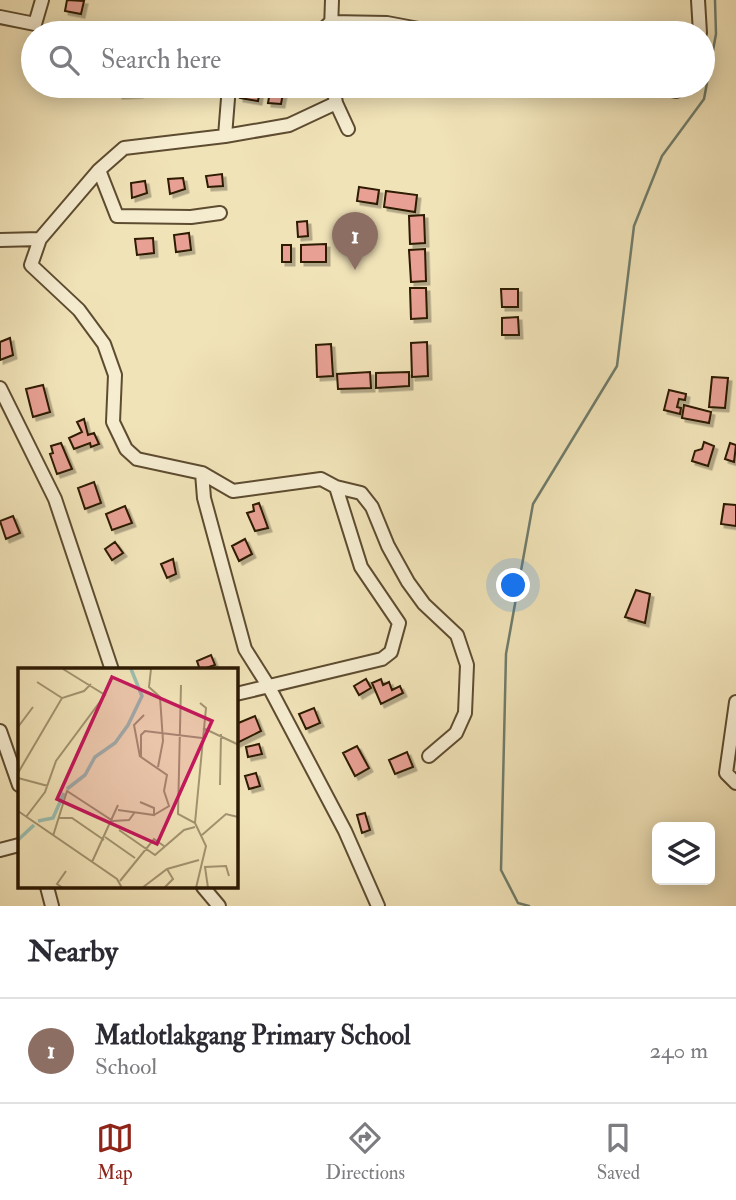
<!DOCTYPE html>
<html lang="en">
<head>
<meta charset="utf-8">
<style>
  body { margin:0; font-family:"IM FELL Double Pica",serif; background:#f7f7f7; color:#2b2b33 }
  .controls { position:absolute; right:21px; bottom:21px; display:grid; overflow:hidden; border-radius:10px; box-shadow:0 4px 18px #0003 }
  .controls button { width:63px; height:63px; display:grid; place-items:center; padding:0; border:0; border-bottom:2px solid #e1e1e2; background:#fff; color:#2b2b33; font:35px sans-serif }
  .you { position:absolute; left:514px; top:586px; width:24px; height:24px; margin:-18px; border:5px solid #fff; border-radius:50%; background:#1a73e8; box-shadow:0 0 0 10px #1a73e833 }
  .badge { display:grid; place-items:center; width:46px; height:46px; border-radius:50%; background:#8f2418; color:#fff; font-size:23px; font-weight:700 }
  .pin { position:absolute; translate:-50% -58px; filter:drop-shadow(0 2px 4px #0008) }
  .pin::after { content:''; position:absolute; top:37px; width:24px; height:21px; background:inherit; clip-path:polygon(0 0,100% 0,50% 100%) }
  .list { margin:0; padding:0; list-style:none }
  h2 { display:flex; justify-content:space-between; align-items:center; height:91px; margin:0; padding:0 28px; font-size:30px }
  h2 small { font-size:23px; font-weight:400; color:#7c7c81 }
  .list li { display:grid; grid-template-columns:46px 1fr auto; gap:21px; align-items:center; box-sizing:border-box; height:105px; padding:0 28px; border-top:2px solid #e1e1e2 }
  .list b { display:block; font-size:26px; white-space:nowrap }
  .list p { margin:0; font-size:23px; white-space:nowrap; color:#7c7c81 }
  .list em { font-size:23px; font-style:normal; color:#7c7c81 }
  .icon { flex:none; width:38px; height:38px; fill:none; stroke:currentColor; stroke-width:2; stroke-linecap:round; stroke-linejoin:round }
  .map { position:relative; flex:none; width:736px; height:906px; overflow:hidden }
  .search { position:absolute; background:#fff; box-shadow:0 4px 18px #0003; left:21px; right:21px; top:21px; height:77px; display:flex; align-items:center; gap:18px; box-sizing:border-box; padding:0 24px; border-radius:38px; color:#7c7c81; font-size:26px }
  .sheet { height:196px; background:#fff }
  nav { display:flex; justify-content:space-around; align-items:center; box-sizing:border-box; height:98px; border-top:2px solid #e1e1e2; background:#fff; font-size:19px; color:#7c7c81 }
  nav a { display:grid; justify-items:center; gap:4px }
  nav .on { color:#8f2418 }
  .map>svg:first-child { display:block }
</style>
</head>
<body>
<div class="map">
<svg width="736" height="906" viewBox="0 0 736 906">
  <defs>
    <filter id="shadow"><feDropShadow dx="3.5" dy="3.5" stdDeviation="0" flood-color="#0004"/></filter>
  </defs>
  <rect width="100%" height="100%" fill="#f1e3b8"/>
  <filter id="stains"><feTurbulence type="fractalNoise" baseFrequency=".00286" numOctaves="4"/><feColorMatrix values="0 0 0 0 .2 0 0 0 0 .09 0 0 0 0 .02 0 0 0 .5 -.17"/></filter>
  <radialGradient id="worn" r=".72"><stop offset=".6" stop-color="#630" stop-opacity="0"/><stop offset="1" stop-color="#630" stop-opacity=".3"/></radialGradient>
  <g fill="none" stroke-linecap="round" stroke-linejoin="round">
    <!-- stream -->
    <path stroke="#6f7c6b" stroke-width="2.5" d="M529 906 518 903 501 870 506 654 533 504 617 366 634 226 662 156 704 99 716 34 715 0"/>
  </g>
  <!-- building -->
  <path fill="#e7a093" stroke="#2d1a03" stroke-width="2" filter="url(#shadow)" d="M67 0 84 1 81 14 65 11Z
    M118 86H139V94L119 95Z
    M242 86H261L258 101 240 98Z
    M271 86 284 88 281 104 268 103Z
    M222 174 223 186 208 187 206 176Z
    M183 178 185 189 170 194 168 179Z
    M145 181 147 193 132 198 131 183Z
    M359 187 379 190 377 204 357 201Z
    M386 191 417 195 415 212 384 207Z
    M424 215 425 243 410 244 409 216Z
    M307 221 308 236 298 237 297 222Z
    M189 233 191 250 176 252 174 235Z
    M153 238 154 253 137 255 135 239Z
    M326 244V262H301V245Z
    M282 245H291V262H282Z
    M425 249 426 281 411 282 409 250Z
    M410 288H426L427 318 411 319Z
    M501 289H518V307H502Z
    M518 317 519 335H502V318Z
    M10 338 13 355 0 360V342Z
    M427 342 428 376 412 377 411 343Z
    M331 344 333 376 317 377 316 345Z
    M370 372 371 388 338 389 337 374Z
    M409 372V386L376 388V373Z
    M712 377 728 378 725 408 709 407Z
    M43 385 50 412 33 417 26 389Z
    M669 390 686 394 685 400 679 399 677 407 681 408 680 414 664 410Z
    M684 405 711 412 709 423 682 418Z
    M84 419 88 435 94 433 99 444 91 447 90 443 74 449 69 438 82 432 77 422Z
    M704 442 714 446 708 466 692 461 695 451 702 449Z
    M61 443 72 469 57 474 50 454 53 453 51 446Z
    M730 443 736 445 734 462 725 459Z
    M94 482 101 503 85 509 78 488Z
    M259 503 268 528 255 531 247 513 254 511 253 505Z
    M724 504 736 505V526L721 524Z
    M125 506 132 523 112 530 106 514Z
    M13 516 20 533 6 539 0 521Z
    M245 539 252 554 239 561 232 546Z
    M115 542 123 553 112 560 105 549Z
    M173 559 176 574 167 578 161 564Z
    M636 590 650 594 645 623 625 617Z
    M211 655 215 665 200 670 197 661Z
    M366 679 371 688 359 695 354 686Z
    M381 679 383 685 389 682 392 690 400 686 403 693 381 704 372 683Z
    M314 708 320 723 306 729 299 714Z
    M255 716 261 731 237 743 236 724Z
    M259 744 262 754 248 757 246 747Z
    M357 746 369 768 355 776 343 753Z
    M407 752 413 767 395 774 389 760Z
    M256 773 260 786 249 789 245 776Z
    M365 813 370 830 362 833 357 815Z"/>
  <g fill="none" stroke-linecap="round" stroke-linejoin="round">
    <!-- minor casing -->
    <g stroke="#5e4c30" stroke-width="16">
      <path id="minor" d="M698 0 700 33
        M0 17 35 24 42 0
        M331 29 332 0
        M319 33 331 22 387 23 440 33
        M333 86 336 103 348 129
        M651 86 676 91 683 86
        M225 136 229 86
        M99 170 40 239 31 265 79 310 104 344 115 375 113 422 126 449 137 459 202 473 233 491 321 479 336 487 361 567 399 623 391 652 382 659 236 694
        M220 213 191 217 117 216 99 170 124 148 225 136 289 125 336 103
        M0 240 40 239
        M0 388 55 499 112 670
        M202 473 204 498 245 649 269 687 345 831 378 906
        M336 487 361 493 372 507 388 546 408 582 424 604 457 635 467 665 465 713 456 733 429 756
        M736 702 726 773 736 783
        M0 731 19 785
        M0 850 19 845
        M47 887 52 906
        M203 887 219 906"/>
    </g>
    <!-- minor -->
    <use href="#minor" stroke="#f6edd1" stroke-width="12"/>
  </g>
  <!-- overview -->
  <g transform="translate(18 668)">
    <rect width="220" height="220" fill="#f1e3b8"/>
    <path fill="none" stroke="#9bbeb0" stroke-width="3.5" d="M49 121 67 107 77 89 97 75 110 57 124 28 113 1M20 153 35 150 46 125M0 172 16 157"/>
    <path fill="none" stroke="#a39370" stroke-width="2" d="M133 1 131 19 142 29 145 73 140 99M19 14 44 30M163 17 160 146 177 155 188 178 178 220M0 59 15 39M185 60 221 77M122 89 116 57 126 47M0 105 44 30 66 23 73 16M0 110 30 118M202 117 203 66M100 142 136 147V140L122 134M0 143 99 211 104 220M136 147 151 138 146 123 149 107 123 89V67L127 63 184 70M8 149 27 124 38 93 87 27 45 1M41 150H54L86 172M177 155 188 40 182 35M101 162 137 187 166 162 177 159M184 167 208 146 220 149M35 168 49 123 95 153 111 152 117 144M87 169 117 190M74 194 100 137M102 213 136 171 146 178M45 220 39 216 48 203M124 220 149 201 181 192M146 220 155 211 149 201M190 220 187 199 208 198 211 208"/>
    <path fill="#c2185b" fill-opacity="0.15" stroke="#c2185b" stroke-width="3.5" d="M94 9 194 53 139 176 39 131Z"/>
    <rect width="220" height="220" fill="none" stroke="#2d1a03" stroke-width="3.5"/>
  </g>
  <rect width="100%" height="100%" filter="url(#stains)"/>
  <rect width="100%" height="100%" fill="url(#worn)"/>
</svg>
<div class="controls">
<button><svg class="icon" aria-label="layers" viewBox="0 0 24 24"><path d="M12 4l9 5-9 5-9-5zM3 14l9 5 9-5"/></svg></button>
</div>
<div class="you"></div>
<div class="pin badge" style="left:355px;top:270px;background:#8d6e63">1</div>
<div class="search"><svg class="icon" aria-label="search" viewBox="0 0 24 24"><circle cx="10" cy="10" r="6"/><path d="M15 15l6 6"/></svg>Search here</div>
</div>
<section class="sheet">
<h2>Nearby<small></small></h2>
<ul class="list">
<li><span class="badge" style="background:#8d6e63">1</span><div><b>Matlotlakgang Primary School</b><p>School</p></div><em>240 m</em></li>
</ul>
</section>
<nav>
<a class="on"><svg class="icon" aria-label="map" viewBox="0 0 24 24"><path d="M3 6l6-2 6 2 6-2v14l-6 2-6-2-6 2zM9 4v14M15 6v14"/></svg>Map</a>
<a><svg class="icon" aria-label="directions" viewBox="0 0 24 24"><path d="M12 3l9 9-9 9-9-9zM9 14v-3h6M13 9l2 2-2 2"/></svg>Directions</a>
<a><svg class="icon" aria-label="saved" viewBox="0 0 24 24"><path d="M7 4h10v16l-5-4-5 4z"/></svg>Saved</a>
</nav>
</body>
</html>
